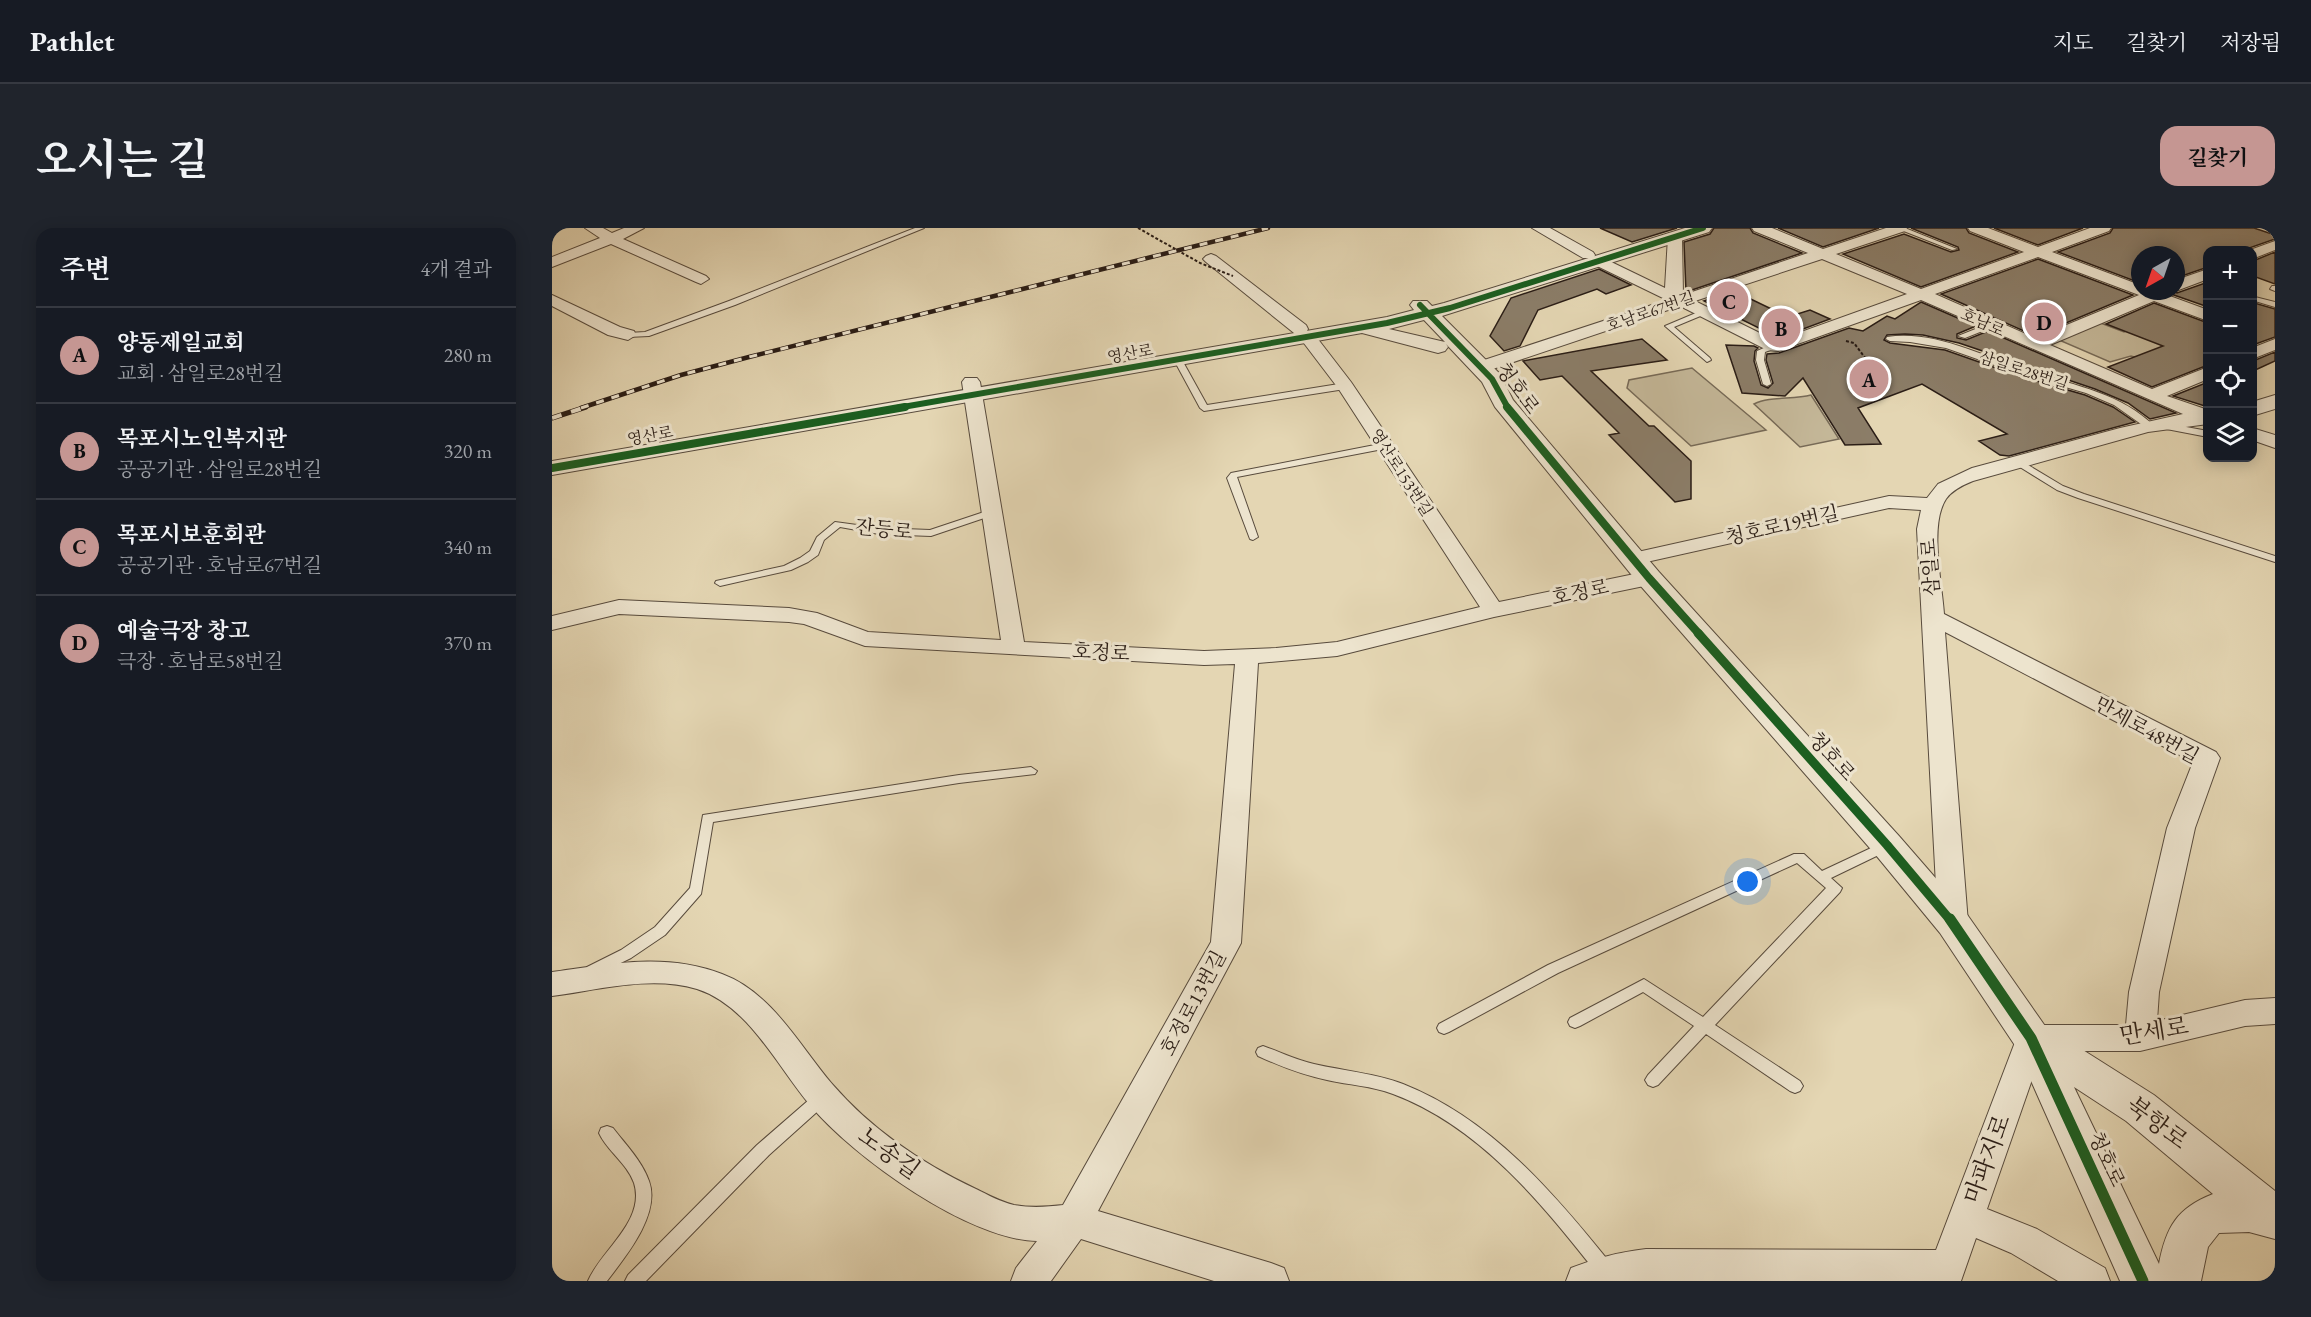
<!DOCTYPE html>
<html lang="ko">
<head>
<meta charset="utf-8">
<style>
  body { margin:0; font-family:"EB Garamond","Noto Serif KR",serif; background:#20242c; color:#f1f3f6 }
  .controls { position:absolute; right:18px; top:18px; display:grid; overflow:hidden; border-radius:12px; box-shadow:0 3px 15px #0003 }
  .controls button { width:54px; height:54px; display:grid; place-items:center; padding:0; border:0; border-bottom:2px solid #363941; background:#171b24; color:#f1f3f6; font:30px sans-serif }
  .compass { position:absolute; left:1579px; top:18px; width:54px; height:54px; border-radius:50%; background:#171b24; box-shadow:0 3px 15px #0003; rotate:220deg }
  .you { position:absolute; left:1196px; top:654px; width:21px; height:21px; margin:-15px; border:4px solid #fff; border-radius:50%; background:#1a73e8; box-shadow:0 0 0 9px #1a73e833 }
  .badge { display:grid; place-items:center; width:39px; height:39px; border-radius:50%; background:#c59692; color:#111; font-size:20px; font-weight:700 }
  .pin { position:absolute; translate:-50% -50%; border:3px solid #fff; box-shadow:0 2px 6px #0006 }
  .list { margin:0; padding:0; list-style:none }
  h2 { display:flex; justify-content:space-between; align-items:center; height:78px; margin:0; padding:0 24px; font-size:26px }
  h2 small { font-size:20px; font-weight:400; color:#9ea1a6 }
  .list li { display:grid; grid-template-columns:39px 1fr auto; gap:18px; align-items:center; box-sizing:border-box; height:96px; padding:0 24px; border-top:2px solid #363941 }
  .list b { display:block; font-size:22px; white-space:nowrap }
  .list p { margin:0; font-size:20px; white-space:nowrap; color:#9ea1a6 }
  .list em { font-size:20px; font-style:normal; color:#9ea1a6 }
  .icon { flex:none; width:33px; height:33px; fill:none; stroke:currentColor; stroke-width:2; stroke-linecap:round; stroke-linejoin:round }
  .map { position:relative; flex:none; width:1723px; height:1053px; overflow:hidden; border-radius:18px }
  header { display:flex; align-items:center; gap:36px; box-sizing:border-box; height:84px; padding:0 30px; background:#171b24; border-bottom:2px solid #363941 }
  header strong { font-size:28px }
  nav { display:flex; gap:33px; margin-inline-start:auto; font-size:21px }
  .intro { display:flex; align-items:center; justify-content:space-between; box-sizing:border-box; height:144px; padding:0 36px }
  h1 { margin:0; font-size:42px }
  .button { padding:15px 27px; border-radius:18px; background:#c59692; color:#111; font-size:21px; font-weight:700 }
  main { display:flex; gap:36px; padding:0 36px }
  aside { flex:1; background:#171b24; border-radius:18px; box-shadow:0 3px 15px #0003 }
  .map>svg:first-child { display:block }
</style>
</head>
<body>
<header>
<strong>Pathlet</strong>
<nav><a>지도</a><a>길찾기</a><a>저장됨</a></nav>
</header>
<div class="intro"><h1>오시는 길</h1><a class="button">길찾기</a></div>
<main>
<aside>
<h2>주변<small>4개 결과</small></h2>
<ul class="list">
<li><span class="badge">A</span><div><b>양동제일교회</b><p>교회 · 삼일로28번길</p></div><em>280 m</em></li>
<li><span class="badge">B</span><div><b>목포시노인복지관</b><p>공공기관 · 삼일로28번길</p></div><em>320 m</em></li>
<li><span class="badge">C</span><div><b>목포시보훈회관</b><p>공공기관 · 호남로67번길</p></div><em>340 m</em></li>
<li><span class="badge">D</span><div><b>예술극장 창고</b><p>극장 · 호남로58번길</p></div><em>370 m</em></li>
</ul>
</aside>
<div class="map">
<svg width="1723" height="1053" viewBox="0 0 1723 1053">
  <rect width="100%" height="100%" fill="#e4d6b3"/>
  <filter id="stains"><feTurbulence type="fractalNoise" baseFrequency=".00333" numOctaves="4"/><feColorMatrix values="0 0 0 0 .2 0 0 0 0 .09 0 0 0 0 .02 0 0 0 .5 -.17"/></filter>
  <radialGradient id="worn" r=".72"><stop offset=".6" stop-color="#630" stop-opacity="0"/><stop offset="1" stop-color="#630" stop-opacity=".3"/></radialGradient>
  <!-- green -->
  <path fill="#c4b798" stroke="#776a57" stroke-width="1.5" d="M1546 94 1572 104 1581 100 1630 109 1589 131 1579 128 1558 134 1507 112Z
    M1140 140 1214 202 1139 218 1075 160 1077 152Z
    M1259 167 1287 211 1248 219 1202 176C1218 168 1241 172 1259 167Z"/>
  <!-- building -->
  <path fill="#8b7d68" stroke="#2a1d16" stroke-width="1.5" d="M1048 0H1125L1080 14Z
    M1162 0H1198L1201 5 1250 25 1134 64 1132 14 1158 6Z
    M1226 0H1327L1271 19Z
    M1359 0H1414L1417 5 1466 24 1369 59 1291 26 1352 6 1399 24 1407 22 1406 19Z
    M1442 0H1531L1486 17Z
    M1561 0H1702L1723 7V11L1697 20 1696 22H1656V39L1624 50V27H1588V55L1506 24 1558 5Z
    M1723 24V56L1701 48V33Z
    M1486 31 1581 67 1483 108 1389 66Z
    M1047 41 1079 57 1054 66 1045 61 986 82 968 118 952 123 938 108 959 70Z
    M1656 54V79L1619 66 1621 63 1625 65Z
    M1182 63 1236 89 1258 82 1278 91 1227 110 1152 73Z
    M1701 71 1702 75 1723 81V109L1701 117Z
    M1369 74 1424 98 1405 106V110L1414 112 1436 103 1624 185 1598 191 1576 175 1543 161 1407 115 1371 107 1353 106 1335 107 1332 112 1338 115 1393 122 1464 147 1533 167 1561 179 1583 194 1457 228 1448 227 1427 213 1455 206 1370 156 1306 180 1329 216 1293 217 1251 150 1233 168 1190 165 1174 117 1202 118 1206 120 1203 123 1202 133 1209 157 1216 160 1221 155 1214 132 1215 126 1227 125 1297 100 1311 103 1335 88 1343 91Z
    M1602 75 1656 95V137L1600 159 1556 139 1611 118 1554 96Z
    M1090 111 1115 132 1039 143 1097 198H1102L1139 233V271L1123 274 1057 207 1067 205 1010 148 988 152 971 133Z
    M1723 124V133L1701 143V133Z
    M1656 154V179L1621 168Z"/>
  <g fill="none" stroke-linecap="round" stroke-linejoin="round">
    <!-- service casing -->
    <g stroke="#584b3d" stroke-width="2">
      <path id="service" d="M363 0H372L183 77 97 108 76 109 72 107 76 105 93 104 177 73Z
        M1344 0H1353L1405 21 1400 22Z
        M1720 58H1723V63L1718 61Z
        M1703 69 1723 74V79L1703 73Z
        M1151 82 1158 84 1122 99 1158 130 1159 132 1155 134 1113 98Z
        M1436 96 1443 98 1413 110 1406 108Z
        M1335 109C1383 102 1430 128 1474 142 1519 157 1569 164 1603 199L1596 201 1562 177 1534 165 1465 145 1394 120 1358 114 1338 113 1334 111Z
        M1221 116H1224V120L1213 124 1212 132 1219 156 1215 158 1211 156 1204 132 1205 123Z
        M623 130 630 132 655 177 793 155 797 158 793 161 652 183 648 180 622 132Z
        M1607 194 1656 203V209L1604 199V195Z
        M833 215 836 216V220L685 249 706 309 701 312 698 311 675 250 679 245Z
        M1466 231 1511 258 1532 266 1723 328V334L1526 270 1505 262 1463 236 1461 234Z
        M441 281 446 284 444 286 379 308 327 306 288 299 272 312 266 327 256 334 239 342 168 358 163 355 164 353 232 338 248 330 258 323 265 309 283 294 327 300 378 302Z
        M479 539 485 543 483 546 407 555 161 594 149 666 113 707 79 730 40 749 35 747 33 743 35 739 69 722 103 699 138 660 151 587 407 547Z
        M1334 613 1339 615 1340 618 1339 621 1279 650 1290 660 1288 664 1163 797 1248 853 1251 858 1248 863 1243 865 1238 863 1154 806 1106 857 1101 859 1096 857 1093 852 1096 847 1142 798 1091 764 1028 798 1023 800 1018 798 1016 794 1018 790 1092 751 1151 789 1274 660 1245 635 1006 745 897 804 892 806 887 804 885 800 887 796 996 737 1242 626H1252L1270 643Z
        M711 818C728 824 744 832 762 836 792 843 823 845 851 856 939 891 1001 964 1059 1036L1062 1042 1059 1048 1053 1050 1047 1048C991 977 929 899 841 866 820 858 797 857 775 852 750 847 728 838 706 828L704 824 706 820Z
        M271 862 276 864 279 869 276 874 217 927 94 1053H73L76 1047 205 917 266 864Z
        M55 898 61 900C74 917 90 933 97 953 109 986 74 1028 55 1053H36C49 1022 94 993 82 955 75 935 55 923 47 905L49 900Z"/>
    </g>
    <!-- minor casing -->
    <g stroke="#584b3d" stroke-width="2">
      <path id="minor" d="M33 0H51L60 5 72 0H92L71 11 154 48 157 51 149 56 144 54 59 16 0 39V29L48 10Z
        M980 0H998L1041 24 1043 27 1042 30H1051L1113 60 1116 9 1123 5 1128 6 1130 9 1131 67 1256 25 1202 3 1200 0H1220L1271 21 1334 0H1355L1353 3 1284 26 1369 61 1472 24 1418 3 1416 0H1436L1486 19 1538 0H1559L1557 3 1500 24 1588 57V63H1619L1615 67 1656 82V93L1602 73 1498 117 1600 161 1656 139V151L1615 168 1656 182V196L1596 204 1421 253C1411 257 1400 262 1394 271 1377 297 1390 355 1392 386L1664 524 1668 530 1643 600 1607 764 1605 793 1693 772 1723 770V796L1693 798 1588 823H1490L1435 981 1485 1001 1553 1040 1558 1053H1506L1459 1025 1424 1010 1409 1053H1014L1019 1040C1048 1029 1064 1025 1094 1021L1384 1022 1468 801 1479 797H1574L1577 764 1615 600 1641 534 1393 404 1416 695 1411 703 1401 706 1391 703 1386 695 1365 301 1369 282 1337 280 1081 337 1073 336 1070 331 1073 326 1081 325 1337 268 1375 270 1386 256 1420 240 1568 200 1631 186 1369 72 1226 123 1215 122 1128 78 935 143H923L920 139 923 135 1115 72 1041 36 1038 33 1040 30H1031ZM1486 29 1587 67 1483 110 1383 66ZM1270 31 1355 66 1224 113 1143 73Z
        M1723 13V22L1700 31V22H1698Z
        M659 26 664 28 754 97 756 101 754 105H742L654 34 651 31 654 28Z
        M1656 41V51L1624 63V52Z
        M0 67 68 99 82 103 84 107 76 112 56 107 0 78Z
        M756 105 762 106 799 154 947 374 1097 343 1105 345 1108 350 1105 355 1097 357 942 389 785 428 706 435 689 715 546 983 719 1035 732 1040 737 1053H662L529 1011 499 1053H459L464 1040 485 1013C417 1012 301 929 258 877 225 838 197 778 145 761 99 747 46 762 0 768V744C58 736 114 724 170 746 221 765 248 819 281 857 320 902 371 936 424 961 436 967 449 974 462 977 478 980 495 979 511 977L659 714 683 436 652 437 313 418 252 396 237 394 67 386 0 402V388L67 372 237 380 265 385 316 404 449 412 410 154 413 150H425L428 154 472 414 652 423 724 420 785 414 928 379 786 160 748 110Z
        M1723 111V122L1700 131V120Z
        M1700 200 1723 207V220L1700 212Z"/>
    </g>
    <!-- tertiary casing -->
    <g stroke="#584b3d" stroke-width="2">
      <path id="tertiary" d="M1133 0H1160L1157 4 890 88 948 146 961 172 1107 344 1347 608 1414 685 1493 798 1602 867 1723 963V1011L1697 1004 1667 1005 1656 1019 1649 1053H1568L1464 819 1388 705 1323 626 1087 356 943 179 930 154 894 116 896 119 893 123 886 125 810 105 0 247V233L835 89 862 82 858 77 861 73H875L880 78 892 75ZM872 92 893 114 837 101ZM1522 859 1574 893 1661 966C1625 980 1614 999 1607 1036Z
        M1723 167V181L1700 188V174Z"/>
    </g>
    <!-- path -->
    <path stroke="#2a1d16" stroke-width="2" stroke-dasharray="3 2" stroke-linecap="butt" d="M1294 113 1302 115 1314 131 1332 137"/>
    <!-- service -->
    <use href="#service" fill="#ede4ce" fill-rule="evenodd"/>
    <!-- minor -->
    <use href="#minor" fill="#ede4ce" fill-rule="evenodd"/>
    <!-- tertiary -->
    <use href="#tertiary" fill="#ede4ce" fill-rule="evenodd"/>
    <!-- rail-far1 casing -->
    <g stroke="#2a1d16" stroke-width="4.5">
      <path id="rail-far1" d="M29 180 129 147 197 129 716 0"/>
    </g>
    <!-- rail casing -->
    <g stroke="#2a1d16" stroke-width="5">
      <path id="rail" d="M0 190 34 179"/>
    </g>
    <!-- rail-far1 -->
    <use href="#rail-far1" stroke="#ede4ce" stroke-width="3" stroke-dasharray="8" stroke-linecap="butt"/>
    <!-- rail -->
    <use href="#rail" stroke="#ede4ce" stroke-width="4" stroke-dasharray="10" stroke-linecap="butt"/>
    <!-- path-bridge -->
    <path stroke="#2a1d16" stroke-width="2" stroke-dasharray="3 2" stroke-linecap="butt" d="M586 0 648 35 681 48"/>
    <!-- cycleway-far3 casing -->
    <g stroke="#ede4ce" stroke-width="8">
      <path id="cycleway-far3" d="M868 77 940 151 956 180
        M345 180 835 95 898 80 1151 0"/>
    </g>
    <!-- cycleway-far2 casing -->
    <g stroke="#ede4ce" stroke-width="10">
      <path id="cycleway-far2" d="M955 179 1097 350 1148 407
        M0 240 353 179"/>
    </g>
    <!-- cycleway-far1 casing -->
    <g stroke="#ede4ce" stroke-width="13">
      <path id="cycleway-far1" d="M1146 405 1335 617 1399 693"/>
    </g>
    <!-- cycleway casing -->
    <g stroke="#ede4ce" stroke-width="15">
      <path id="cycleway" d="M1398 691 1479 810 1591 1053"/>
    </g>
    <!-- cycleway-far3 -->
    <use href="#cycleway-far3" stroke="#1b5e20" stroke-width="6"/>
    <!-- cycleway-far2 -->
    <use href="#cycleway-far2" stroke="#1b5e20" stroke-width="8"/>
    <!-- cycleway-far1 -->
    <use href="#cycleway-far1" stroke="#1b5e20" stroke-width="9"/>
    <!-- cycleway -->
    <use href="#cycleway" stroke="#1b5e20" stroke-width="11"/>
  </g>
  <g text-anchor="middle" stroke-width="6" stroke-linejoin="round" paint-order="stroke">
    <!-- far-street labels -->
    <g font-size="16" fill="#2a1d16" stroke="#ede4ce">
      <text transform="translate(1098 83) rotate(-19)" y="6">호남로67번길</text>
      <text transform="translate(1431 94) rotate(24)" y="6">호남로</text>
      <text transform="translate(578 125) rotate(-10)" y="6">영산로</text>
      <text transform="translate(1472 142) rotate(18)" y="6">삼일로28번길</text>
      <text transform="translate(98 207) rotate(-10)" y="6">영산로</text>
      <text transform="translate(850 244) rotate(57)" y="6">영산로153번길</text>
    </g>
    <!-- street labels -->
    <g font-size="20" fill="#2a1d16" stroke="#ede4ce">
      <text transform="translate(966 160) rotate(54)" y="7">청호로</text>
      <text transform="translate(1230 297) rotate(-13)" y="7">청호로19번길</text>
      <text transform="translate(332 301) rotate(6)" y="7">잔등로</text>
      <text transform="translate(1378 339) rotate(-94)" y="7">삼일로</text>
      <text transform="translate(1028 364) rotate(-12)" y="7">호정로</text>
      <text transform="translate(549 424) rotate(3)" y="7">호정로</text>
      <text transform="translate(1595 502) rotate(29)" y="7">만세로48번길</text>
      <text transform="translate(1280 528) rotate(48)" y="7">청호로</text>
      <text transform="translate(641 775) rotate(-62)" y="7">호정로13번길</text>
      <text transform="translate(1555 931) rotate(65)" y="7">청호로</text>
    </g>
    <!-- near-street labels -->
    <g font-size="24" fill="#2a1d16" stroke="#ede4ce">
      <text transform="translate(1602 803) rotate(-9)" y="8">만세로</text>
      <text transform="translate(1605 895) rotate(37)" y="8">북항로</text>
      <text transform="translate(337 925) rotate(36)" y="8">노송길</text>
      <text transform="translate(1435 931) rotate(-70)" y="8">마파지로</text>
    </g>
  </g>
  <rect width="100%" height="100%" filter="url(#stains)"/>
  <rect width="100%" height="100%" fill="url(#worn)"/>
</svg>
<div class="controls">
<button>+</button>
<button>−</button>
<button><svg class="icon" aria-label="locate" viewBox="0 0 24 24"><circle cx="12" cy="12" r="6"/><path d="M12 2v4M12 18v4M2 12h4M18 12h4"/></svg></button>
<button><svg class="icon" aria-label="layers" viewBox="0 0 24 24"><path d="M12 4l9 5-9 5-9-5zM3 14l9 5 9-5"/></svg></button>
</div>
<svg class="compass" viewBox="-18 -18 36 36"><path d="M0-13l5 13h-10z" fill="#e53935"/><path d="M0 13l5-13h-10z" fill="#9ea1a6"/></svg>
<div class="you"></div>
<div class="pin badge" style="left:1317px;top:151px">A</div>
<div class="pin badge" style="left:1229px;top:100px">B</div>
<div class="pin badge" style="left:1177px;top:73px">C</div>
<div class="pin badge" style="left:1492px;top:94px">D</div>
</div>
</main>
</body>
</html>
